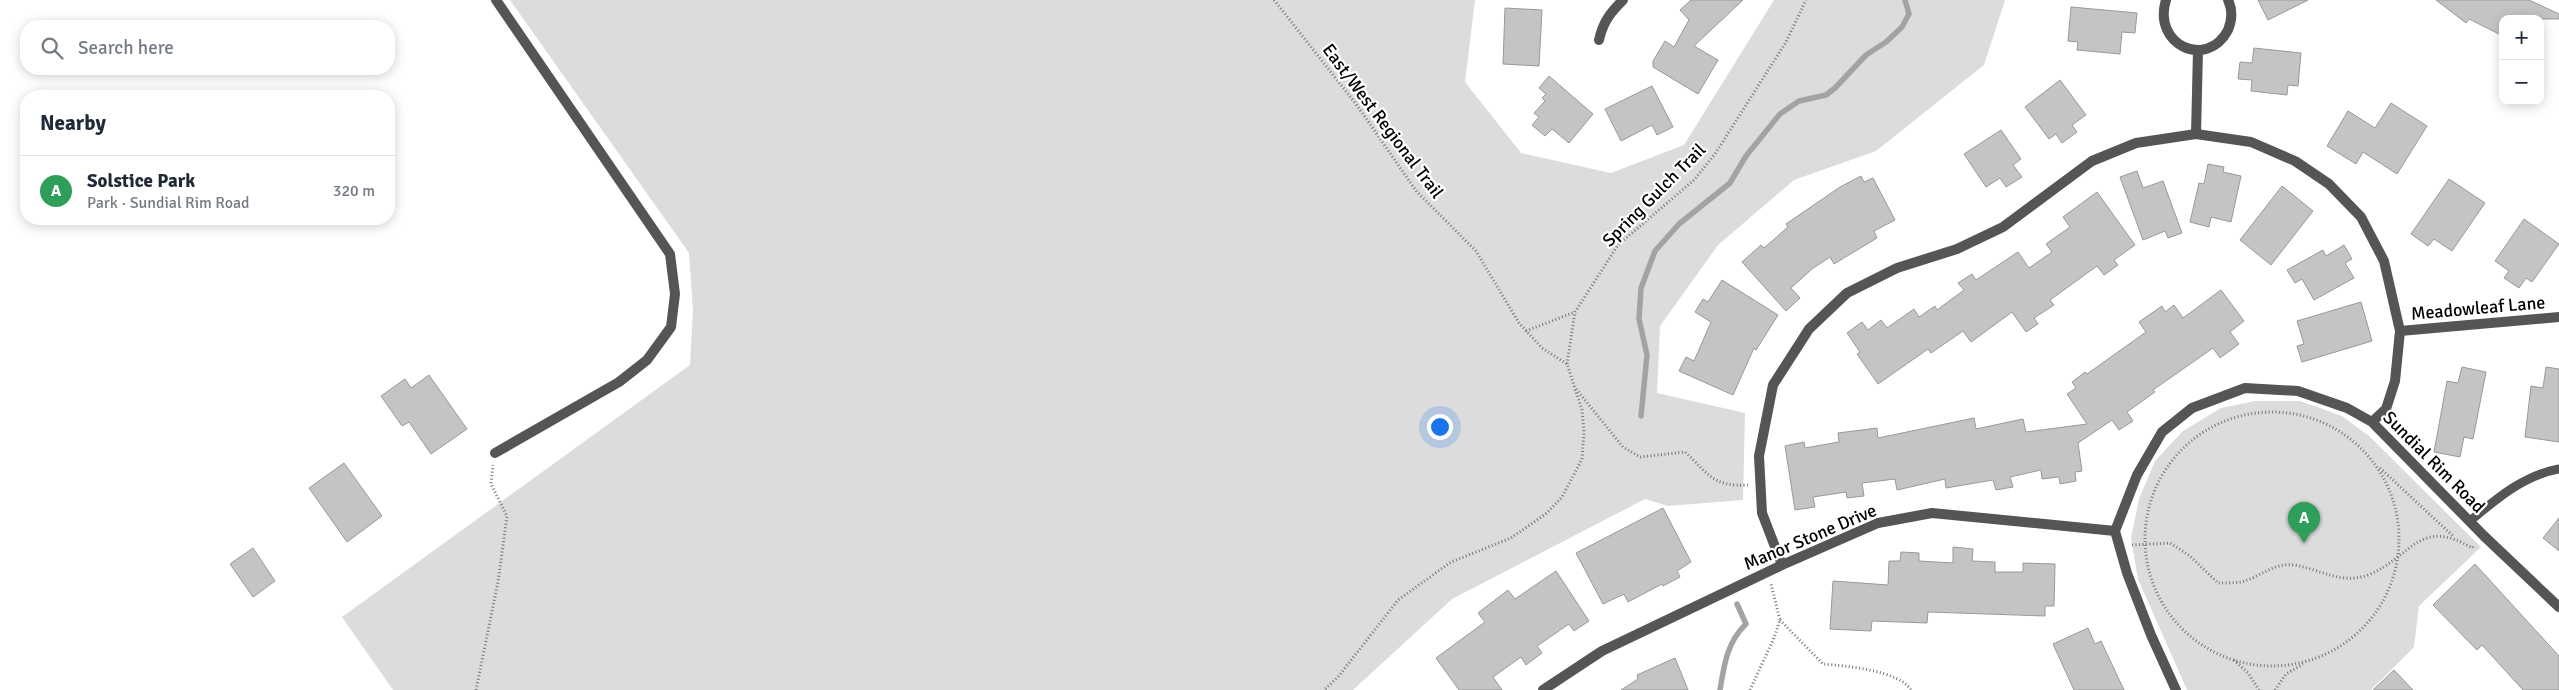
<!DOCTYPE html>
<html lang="en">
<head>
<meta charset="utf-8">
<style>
  body { margin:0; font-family:Signika,sans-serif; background:#f6f6f7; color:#1f2937 }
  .controls { position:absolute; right:15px; top:15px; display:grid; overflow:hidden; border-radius:10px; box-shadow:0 2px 12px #0003 }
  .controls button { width:45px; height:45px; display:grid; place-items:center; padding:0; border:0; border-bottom:1px solid #e0e1e3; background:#fff; color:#1f2937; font:25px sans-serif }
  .you { position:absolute; left:1439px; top:426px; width:18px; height:18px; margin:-12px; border:4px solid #fff; border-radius:50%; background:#1a73e8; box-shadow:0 0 0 8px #1a73e833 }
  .badge { display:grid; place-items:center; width:32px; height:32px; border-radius:50%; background:#0b8043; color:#fff; font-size:16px; font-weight:700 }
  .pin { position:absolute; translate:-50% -41px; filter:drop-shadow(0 1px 2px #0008) }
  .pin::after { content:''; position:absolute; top:26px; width:18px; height:15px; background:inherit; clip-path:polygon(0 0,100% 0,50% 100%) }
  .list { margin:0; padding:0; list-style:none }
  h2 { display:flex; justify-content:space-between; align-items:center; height:65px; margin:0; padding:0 20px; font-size:21px }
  h2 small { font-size:16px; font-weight:400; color:#747a83 }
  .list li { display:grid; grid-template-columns:32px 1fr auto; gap:15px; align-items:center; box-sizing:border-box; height:70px; padding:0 20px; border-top:1px solid #e0e1e3 }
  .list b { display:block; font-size:19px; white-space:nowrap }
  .list p { margin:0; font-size:16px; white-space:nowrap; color:#747a83 }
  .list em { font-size:16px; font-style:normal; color:#747a83 }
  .icon { flex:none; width:28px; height:28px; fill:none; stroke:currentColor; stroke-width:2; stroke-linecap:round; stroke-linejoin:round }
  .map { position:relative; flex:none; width:2559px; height:690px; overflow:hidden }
  .search { position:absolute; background:#fff; box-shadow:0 2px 12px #0003; left:20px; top:20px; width:375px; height:55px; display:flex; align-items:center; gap:12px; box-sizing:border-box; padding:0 18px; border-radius:20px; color:#747a83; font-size:19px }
  .panel { position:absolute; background:#fff; box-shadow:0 2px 12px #0003; left:20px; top:90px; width:375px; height:135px; border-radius:20px }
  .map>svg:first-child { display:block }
</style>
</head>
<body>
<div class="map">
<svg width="2559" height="690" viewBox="0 0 2559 690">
  <rect width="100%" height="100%" fill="#fff"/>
  <!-- green -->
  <path fill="#dcdcdc" d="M510 0H1475L1465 82 1521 153 1611 173 1684 145 1774 0H2005L1984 65 1876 151 1794 180 1718 245 1660 326 1657 393 1745 413 1743 500 1668 506 1645 499 1452 599 1353 690H393L342 617 690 365 693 311 689 253Z
    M2255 401H2300L2342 416 2369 436 2481 547 2419 606 2414 647 2371 690H2187L2138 579 2131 538 2139 499 2155 461 2183 431 2221 408Z"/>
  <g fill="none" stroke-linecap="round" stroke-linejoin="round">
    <!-- stream -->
    <path stroke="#a3a3a3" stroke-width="5.5" d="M1641 416 1647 355 1639 319 1641 288 1655 251 1679 224 1730 183 1746 156 1780 114 1799 101 1826 95 1835 88 1866 55 1886 42 1902 27 1909 14 1905 0
      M1720 690C1724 665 1727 642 1746 624L1737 604"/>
  </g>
  <!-- building -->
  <path fill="#c4c4c4" stroke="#999" d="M1691 0H1743L1694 46 1718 60 1698 94 1653 67V61L1665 41 1674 47 1689 20 1680 10Z
    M2258 0H2308L2268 20Z
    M2436 0H2529L2559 14V19H2503V36L2469 19 2466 23Z
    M2071 7 2137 13 2135 33 2122 32 2120 54 2077 50 2078 42 2068 41Z
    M1505 8 1542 10 1539 66 1503 64Z
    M2254 48 2301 53 2298 86 2288 85 2287 95 2251 91 2252 80 2238 79 2240 62 2252 63Z
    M1549 76 1593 114 1569 143 1552 129 1545 136 1532 125 1539 117 1534 113 1545 101 1542 98 1546 94 1539 88Z
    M2060 80 2086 115 2072 125 2077 132 2062 143 2056 134 2049 139 2025 107Z
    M1652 86 1673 127 1657 135 1652 125 1621 141 1605 109Z
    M2391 103 2427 126 2397 174 2363 152 2356 164 2327 146 2348 111 2375 128Z
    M2001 130 2021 159 2013 165 2022 177 2006 187 2000 178 1986 187 1964 154Z
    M2208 164 2224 167 2223 172 2241 176 2231 222 2211 217 2209 227 2190 222 2199 183 2204 184Z
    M2137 171 2143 188 2163 181 2182 233 2168 238 2165 231 2143 240 2120 177Z
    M1861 176 1864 182 1873 178 1895 220 1874 231 1877 238 1834 264 1830 257 1812 269 1791 288 1800 298 1786 311 1742 262 1761 245 1764 248 1788 227 1786 224 1840 187Z
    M2449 179 2485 203 2452 251 2434 239 2428 246 2411 234Z
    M2282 186 2313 211 2271 265 2240 240Z
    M2097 192 2135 245 2114 260 2118 265 2104 275 2097 266 2050 300 2054 305 2034 318 2038 324 2026 332 2012 312 1971 342 1963 331 1931 353 1928 349 1878 384 1857 354 1860 352 1847 333 1862 322 1868 330 1881 320 1887 328 1914 309 1919 317 1935 306 1937 310 1964 290 1958 283 1972 274 1976 280 2018 252 2029 268 2052 252 2046 244 2070 227 2063 217Z
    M2524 219 2559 244 2532 282 2526 278 2519 288 2504 278 2509 271 2495 261Z
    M2344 245 2352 259 2345 263 2354 278 2314 300 2302 279 2295 283 2287 270 2323 250 2326 256Z
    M1722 280 1778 315 1756 350 1754 348 1733 395 1679 371 1686 357 1694 361 1711 322 1695 312 1703 299 1708 302Z
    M2221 290 2244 321 2230 332 2239 344 2220 358 2213 348 2153 390 2155 392 2127 412 2133 421 2119 430 2112 420 2078 443 2082 471 2075 472 2076 481 2060 484 2059 477 2042 479 2041 470 2010 477 2013 487 1996 490 1993 480 1946 488 1945 479 1897 490 1895 479 1862 483 1864 496 1847 498 1846 492 1813 497 1815 507 1795 510 1785 446 1804 442 1805 448 1839 442 1838 433 1877 428 1878 438 1974 418 1976 429 2023 419 2026 432 2087 424 2067 394 2076 388 2072 382 2085 372 2087 374 2146 332 2139 322 2162 306 2165 312 2174 305 2183 318Z
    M2361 302 2372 341 2302 362 2297 346 2304 344 2297 321Z
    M2462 367 2486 372 2473 439 2464 437 2460 457 2434 452 2447 381 2458 383Z
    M2546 367 2559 369V442L2525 437 2531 386 2543 388Z
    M429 375 467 429 431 454 409 422 402 426 381 396 405 379 411 388Z
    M344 463 382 516 347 542 309 488Z
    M1663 508 1691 562 1677 571 1680 577 1663 586 1662 584 1628 602 1624 594 1603 604 1576 553Z
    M2559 518V551L2543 538Z
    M1953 547 1973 549 1972 561 1995 562V572H2023V563L2055 564 2054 606H2045V616L1928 612 1927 623 1872 621 1871 631 1830 629 1833 581 1888 585 1889 561H1900L1901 552 1919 553V561L1953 563Z
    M253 548 275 581 253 597 230 564Z
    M2475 564 2559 656V690H2523L2482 645 2477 650 2433 605Z
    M1556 571 1589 621 1574 631 1569 624 1537 646 1542 653 1526 665 1521 657 1493 677 1502 690H1459L1436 658 1485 622 1478 613 1508 590 1515 599Z
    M2088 628 2095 644 2101 641 2124 690H2074L2053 644Z
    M1675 658 1688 690H1621L1638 679 1637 675Z
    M2394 670 2413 690H2373Z"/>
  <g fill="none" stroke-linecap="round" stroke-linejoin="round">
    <!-- path -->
    <path stroke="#777" stroke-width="3" stroke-dasharray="1 2.5" stroke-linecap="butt" d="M1274 0 1356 104 1417 192 1476 251 1519 323 1542 348 1567 364 1582 410 1584 432 1582 459 1562 497 1547 513 1511 538 1451 562 1398 600 1338 677 1324 690
      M1526 331 1575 312
      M1567 364 1575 312 1618 245 1694 180 1715 154 1786 42 1806 0
      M1576 389 1623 447 1640 457 1685 452C1708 473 1712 487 1748 485
      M2145 539a127 127 0 1 1 254 0a127 127 0 1 1-254 0Z
      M2380 468 2454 537
      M2132 545 2170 543 2190 556 2218 583C2225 583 2233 583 2241 582 2259 578 2274 562 2294 565 2320 569 2341 585 2368 575 2411 558 2419 516 2472 548L2475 545
      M1780 620 1823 664C1846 666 1898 670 1911 690
      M2234 660 2248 673 2259 690
      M476 690 498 582 507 516 491 484 493 465
      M1750 690 1774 638 1780 620 1771 584
      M2275 690 2286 674 2303 664"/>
    <!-- service -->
    <path stroke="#555" stroke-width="9" d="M2470 521C2496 499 2524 475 2559 469"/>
    <!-- minor -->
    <path stroke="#555" stroke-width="10" d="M2166 0C2152 45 2207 70 2228 30 2232 20 2233 10 2228 0
      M1599 40C1603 22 1610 13 1623 0
      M2196 134 2198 50
      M2400 331 2559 317
      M495 453 619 382 647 360 671 327 675 294 670 254 496 0
      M1782 565 1762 513 1759 456 1773 385 1809 329 1847 293 1897 268 1957 249 2003 227 2092 161 2136 143 2196 134 2251 142 2295 161 2329 184 2361 217 2384 261 2400 331 2395 381 2386 409 2372 422
      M1543 690 1602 651 1782 565 1878 523 1932 513 2115 531
      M2176 690 2151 635 2127 573 2115 531 2137 475 2162 432 2192 408 2245 388 2298 391 2347 408 2372 422 2484 536 2559 607"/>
  </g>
  <g text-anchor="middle" stroke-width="4.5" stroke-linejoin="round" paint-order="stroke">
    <!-- street labels -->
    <g font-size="18" fill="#000" stroke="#fff">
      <text transform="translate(1383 121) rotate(53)" y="6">East/West Regional Trail</text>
      <text transform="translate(1654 195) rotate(-45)" y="6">Spring Gulch Trail</text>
      <text transform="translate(2478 308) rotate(-5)" y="6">Meadowleaf Lane</text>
      <text transform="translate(2434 462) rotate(45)" y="6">Sundial Rim Road</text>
      <text transform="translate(1810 537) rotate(-23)" y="6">Manor Stone Drive</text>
    </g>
  </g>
</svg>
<div class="controls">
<button>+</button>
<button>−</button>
</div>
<div class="you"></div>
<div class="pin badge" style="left:2304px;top:543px;background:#2e9e5b">A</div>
<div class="search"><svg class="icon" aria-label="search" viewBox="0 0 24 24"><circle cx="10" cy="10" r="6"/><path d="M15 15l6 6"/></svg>Search here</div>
<section class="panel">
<h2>Nearby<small></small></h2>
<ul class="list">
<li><span class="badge" style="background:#2e9e5b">A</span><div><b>Solstice Park</b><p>Park · Sundial Rim Road</p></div><em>320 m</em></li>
</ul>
</section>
</div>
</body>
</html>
